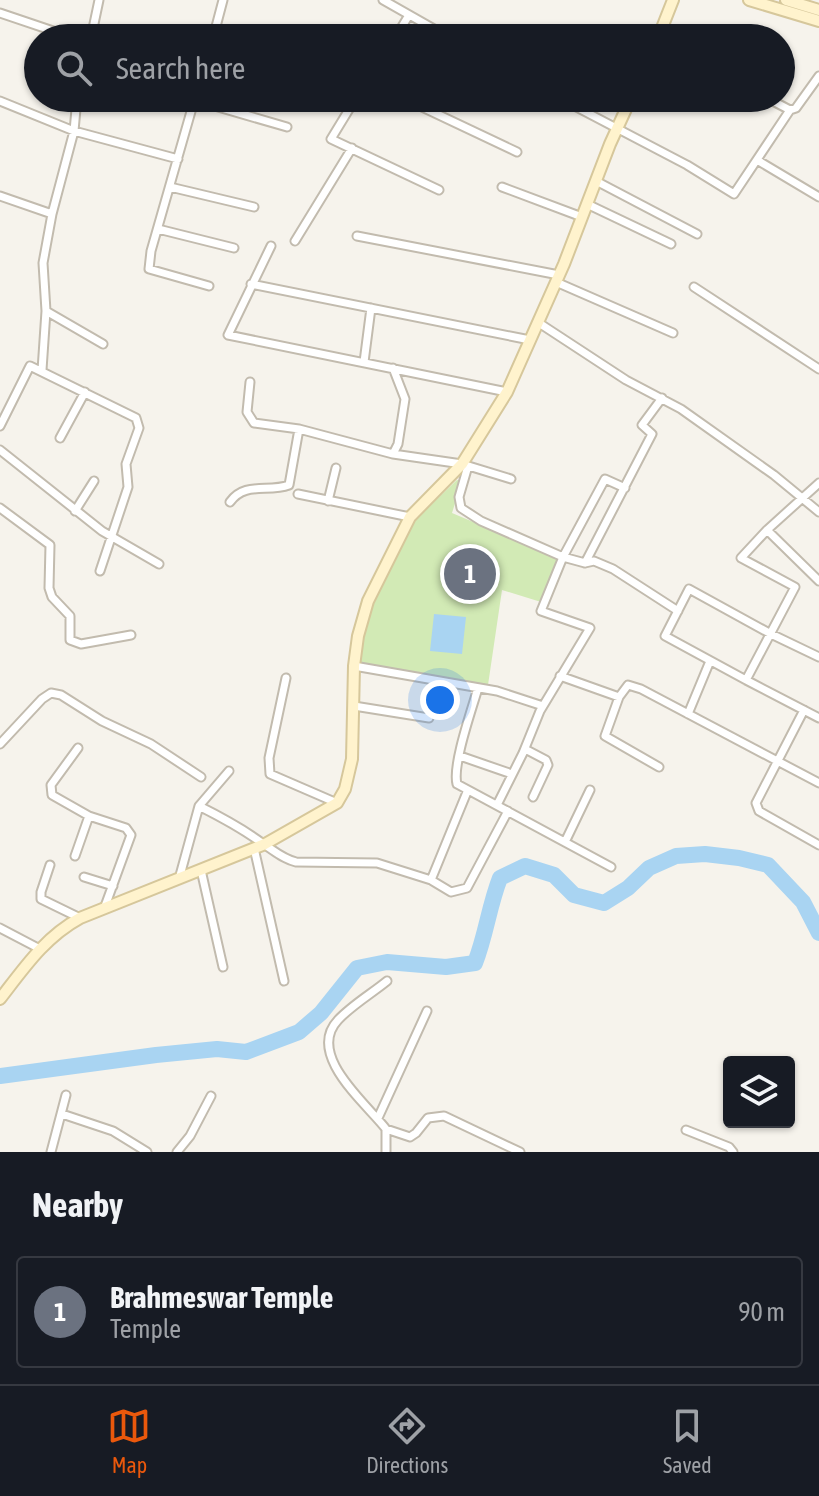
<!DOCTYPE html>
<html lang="en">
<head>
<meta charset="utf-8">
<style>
  body { margin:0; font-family:"Asap Condensed",sans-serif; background:#242831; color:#f1f3f6 }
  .controls { position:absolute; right:24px; bottom:24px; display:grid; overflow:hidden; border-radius:8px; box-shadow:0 2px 6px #0004 }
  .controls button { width:72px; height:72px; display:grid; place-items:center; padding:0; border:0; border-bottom:2px solid #363941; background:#171b24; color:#f1f3f6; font:40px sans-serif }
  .you { position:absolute; left:440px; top:700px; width:28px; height:28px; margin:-20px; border:6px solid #fff; border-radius:50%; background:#1a73e8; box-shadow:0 0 0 12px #1a73e833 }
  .badge { display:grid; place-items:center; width:52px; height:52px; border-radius:50%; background:#ea580c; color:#fff; font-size:26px; font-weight:700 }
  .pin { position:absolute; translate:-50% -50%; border:4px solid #fff; box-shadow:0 2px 8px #0006 }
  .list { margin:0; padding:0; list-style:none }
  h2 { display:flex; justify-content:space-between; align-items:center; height:104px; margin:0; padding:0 32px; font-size:34px }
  h2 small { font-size:26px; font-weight:400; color:#9ea1a6 }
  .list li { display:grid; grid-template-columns:52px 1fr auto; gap:24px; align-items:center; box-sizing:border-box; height:112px; margin:0 16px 16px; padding:0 16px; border:2px solid #363941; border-radius:8px }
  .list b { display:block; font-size:30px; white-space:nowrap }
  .list p { margin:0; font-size:26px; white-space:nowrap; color:#9ea1a6 }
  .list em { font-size:26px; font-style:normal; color:#9ea1a6 }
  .icon { flex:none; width:44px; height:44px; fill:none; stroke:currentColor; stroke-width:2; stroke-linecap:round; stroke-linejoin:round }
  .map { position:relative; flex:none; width:819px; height:1152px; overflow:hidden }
  .search { position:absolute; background:#171b24; box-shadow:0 2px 6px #0004; left:24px; right:24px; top:24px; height:88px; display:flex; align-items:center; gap:20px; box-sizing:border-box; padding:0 28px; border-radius:44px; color:#9ea1a6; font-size:30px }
  .sheet { height:232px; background:#171b24 }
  nav { display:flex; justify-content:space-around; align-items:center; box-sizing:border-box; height:112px; border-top:2px solid #363941; background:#171b24; font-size:22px; color:#9ea1a6 }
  nav a { display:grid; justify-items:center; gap:4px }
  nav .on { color:#ea580c }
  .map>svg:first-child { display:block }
</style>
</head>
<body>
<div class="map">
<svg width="819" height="1152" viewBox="0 0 819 1152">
  <rect width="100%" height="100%" fill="#f6f3ec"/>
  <!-- green -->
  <path fill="#d2eab5" d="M457 480 462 481 452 513 559 558 541 602 502 590 488 685 358 662 368 614 414 521Z"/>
  <!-- water -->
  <path fill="#a9d4f2" d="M434 614 466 617 462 654 430 651Z"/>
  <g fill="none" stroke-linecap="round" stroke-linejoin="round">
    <!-- river -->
    <path stroke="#a9d4f2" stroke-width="16" d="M0 1076 156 1055 217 1049 246 1052 299 1032 321 1013 357 968 387 962 446 967 475 963C486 935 489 906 500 878L525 866 554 875 574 895 604 903 628 888 649 868 676 856 705 854 739 858 768 865 803 902 819 933"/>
    <!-- street casing -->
    <g stroke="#c2bbae" stroke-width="11">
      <path id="street" d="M383 0 450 38
        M0 13 74 38
        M280 32 291 38
        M91 38 99 0
        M213 38 223 0
        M395 38 409 15
        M356 98 331 139 439 190
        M403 98 517 152
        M559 98 687 165 734 194 790 110 796 108 819 76
        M767 98 790 110
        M194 100 287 127
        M0 101 74 131 178 159
        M194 101 151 251 149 269 209 286
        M757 160 819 197
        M596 181 697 234
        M170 187 254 207
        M502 187 582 217
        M0 196 52 214 43 263 46 311 103 344
        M587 204 671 244
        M52 214 74 131 77 98
        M158 229 234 248
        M357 236 559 275
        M295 241 352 148
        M271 246 228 335 507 392
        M556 282 673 333
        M251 284 530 340
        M694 287 819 369
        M539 323 626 380 681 409 774 475 819 512
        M364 362 371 308
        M393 368 405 399 398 444 393 454 462 464 511 479
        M42 370 46 311
        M250 382 247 412 254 423 299 429 393 454
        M0 426 30 366 136 418 139 428 126 464 128 487 100 571
        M60 438 85 392
        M0 450 102 531 159 564
        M468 466 459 497 461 508 481 521 563 557 605 479 625 488
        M819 483 767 530 819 581
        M298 494 410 517
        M328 501 336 468
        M230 502C245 481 268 493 289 485L299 429
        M0 508 50 545 49 588 52 597 70 616V640L81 644 131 635
        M75 511 94 481
        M767 530 741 558 795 587 746 680 819 718
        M585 563 652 434 642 425 662 398
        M354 666 497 691 543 706
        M560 676 619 697
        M286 678 269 758 270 774 337 803
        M746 680 665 636 689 589 771 634 819 657
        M478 688C472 709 452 765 457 784L611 867
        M354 706 429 718
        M804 710 756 803 759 811 819 845
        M688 714 710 661
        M0 744 42 699 51 693 61 695 102 721 151 744 201 777
        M78 748 51 785 52 795 89 816 126 828 131 835 104 909
        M525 749 546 760 548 765 533 797
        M460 756 512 774
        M659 767 605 736 619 697 628 685 641 689 819 783
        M497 805 523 753 540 711 590 628 541 611 563 557 585 563 594 561 613 569 678 611
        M199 806C221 817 243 829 262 843 275 851 281 858 296 862L377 863 431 880 451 892 467 888 508 811
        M565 842 590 790
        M254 848 284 981
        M75 856 89 816
        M50 865 41 892V899L80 918
        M201 870 223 967
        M84 877 113 886
        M179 879 199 806 229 771
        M431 880 467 792
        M0 928 40 949
        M62 1114 113 1131 147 1152
        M378 1118 427 1011
        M386 1129 410 1137 416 1133 428 1118 444 1116 520 1152
        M686 1130 729 1147 733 1152
        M51 1152 66 1095
        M177 1152 190 1136 211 1096
        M386 1152V1129C368 1105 305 1055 338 1020 352 1005 371 994 387 981"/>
    </g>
    <!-- secondary casing -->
    <g stroke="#d6c79b" stroke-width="14">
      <path id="secondary" d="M749 0 819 21
        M786 0 819 10
        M658 38 673 0
        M0 999C24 968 45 937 80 918L265 844 337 803 345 789 352 759 354 666 358 636 368 601 410 517 462 464 507 392 564 264 610 144 631 98"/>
    </g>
    <!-- street -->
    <use href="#street" stroke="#fff" stroke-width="7"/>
    <!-- secondary -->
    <use href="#secondary" stroke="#fff3cd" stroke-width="10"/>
  </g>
</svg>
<div class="controls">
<button><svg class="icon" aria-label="layers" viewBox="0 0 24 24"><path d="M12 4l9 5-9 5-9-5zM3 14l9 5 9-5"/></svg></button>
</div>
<div class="you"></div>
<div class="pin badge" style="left:470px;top:574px;background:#6b7280">1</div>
<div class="search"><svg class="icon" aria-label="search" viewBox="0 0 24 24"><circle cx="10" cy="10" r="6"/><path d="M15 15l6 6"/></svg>Search here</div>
</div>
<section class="sheet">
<h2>Nearby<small></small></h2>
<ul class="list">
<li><span class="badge" style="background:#6b7280">1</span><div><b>Brahmeswar Temple</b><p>Temple</p></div><em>90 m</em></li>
</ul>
</section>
<nav>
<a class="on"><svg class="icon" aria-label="map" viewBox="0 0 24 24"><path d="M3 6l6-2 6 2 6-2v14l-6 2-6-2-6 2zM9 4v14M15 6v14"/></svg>Map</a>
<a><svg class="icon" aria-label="directions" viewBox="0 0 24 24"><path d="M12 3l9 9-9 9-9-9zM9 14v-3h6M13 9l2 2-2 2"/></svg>Directions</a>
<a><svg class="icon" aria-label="saved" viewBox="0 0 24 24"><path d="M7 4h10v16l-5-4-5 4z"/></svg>Saved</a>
</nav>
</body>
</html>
